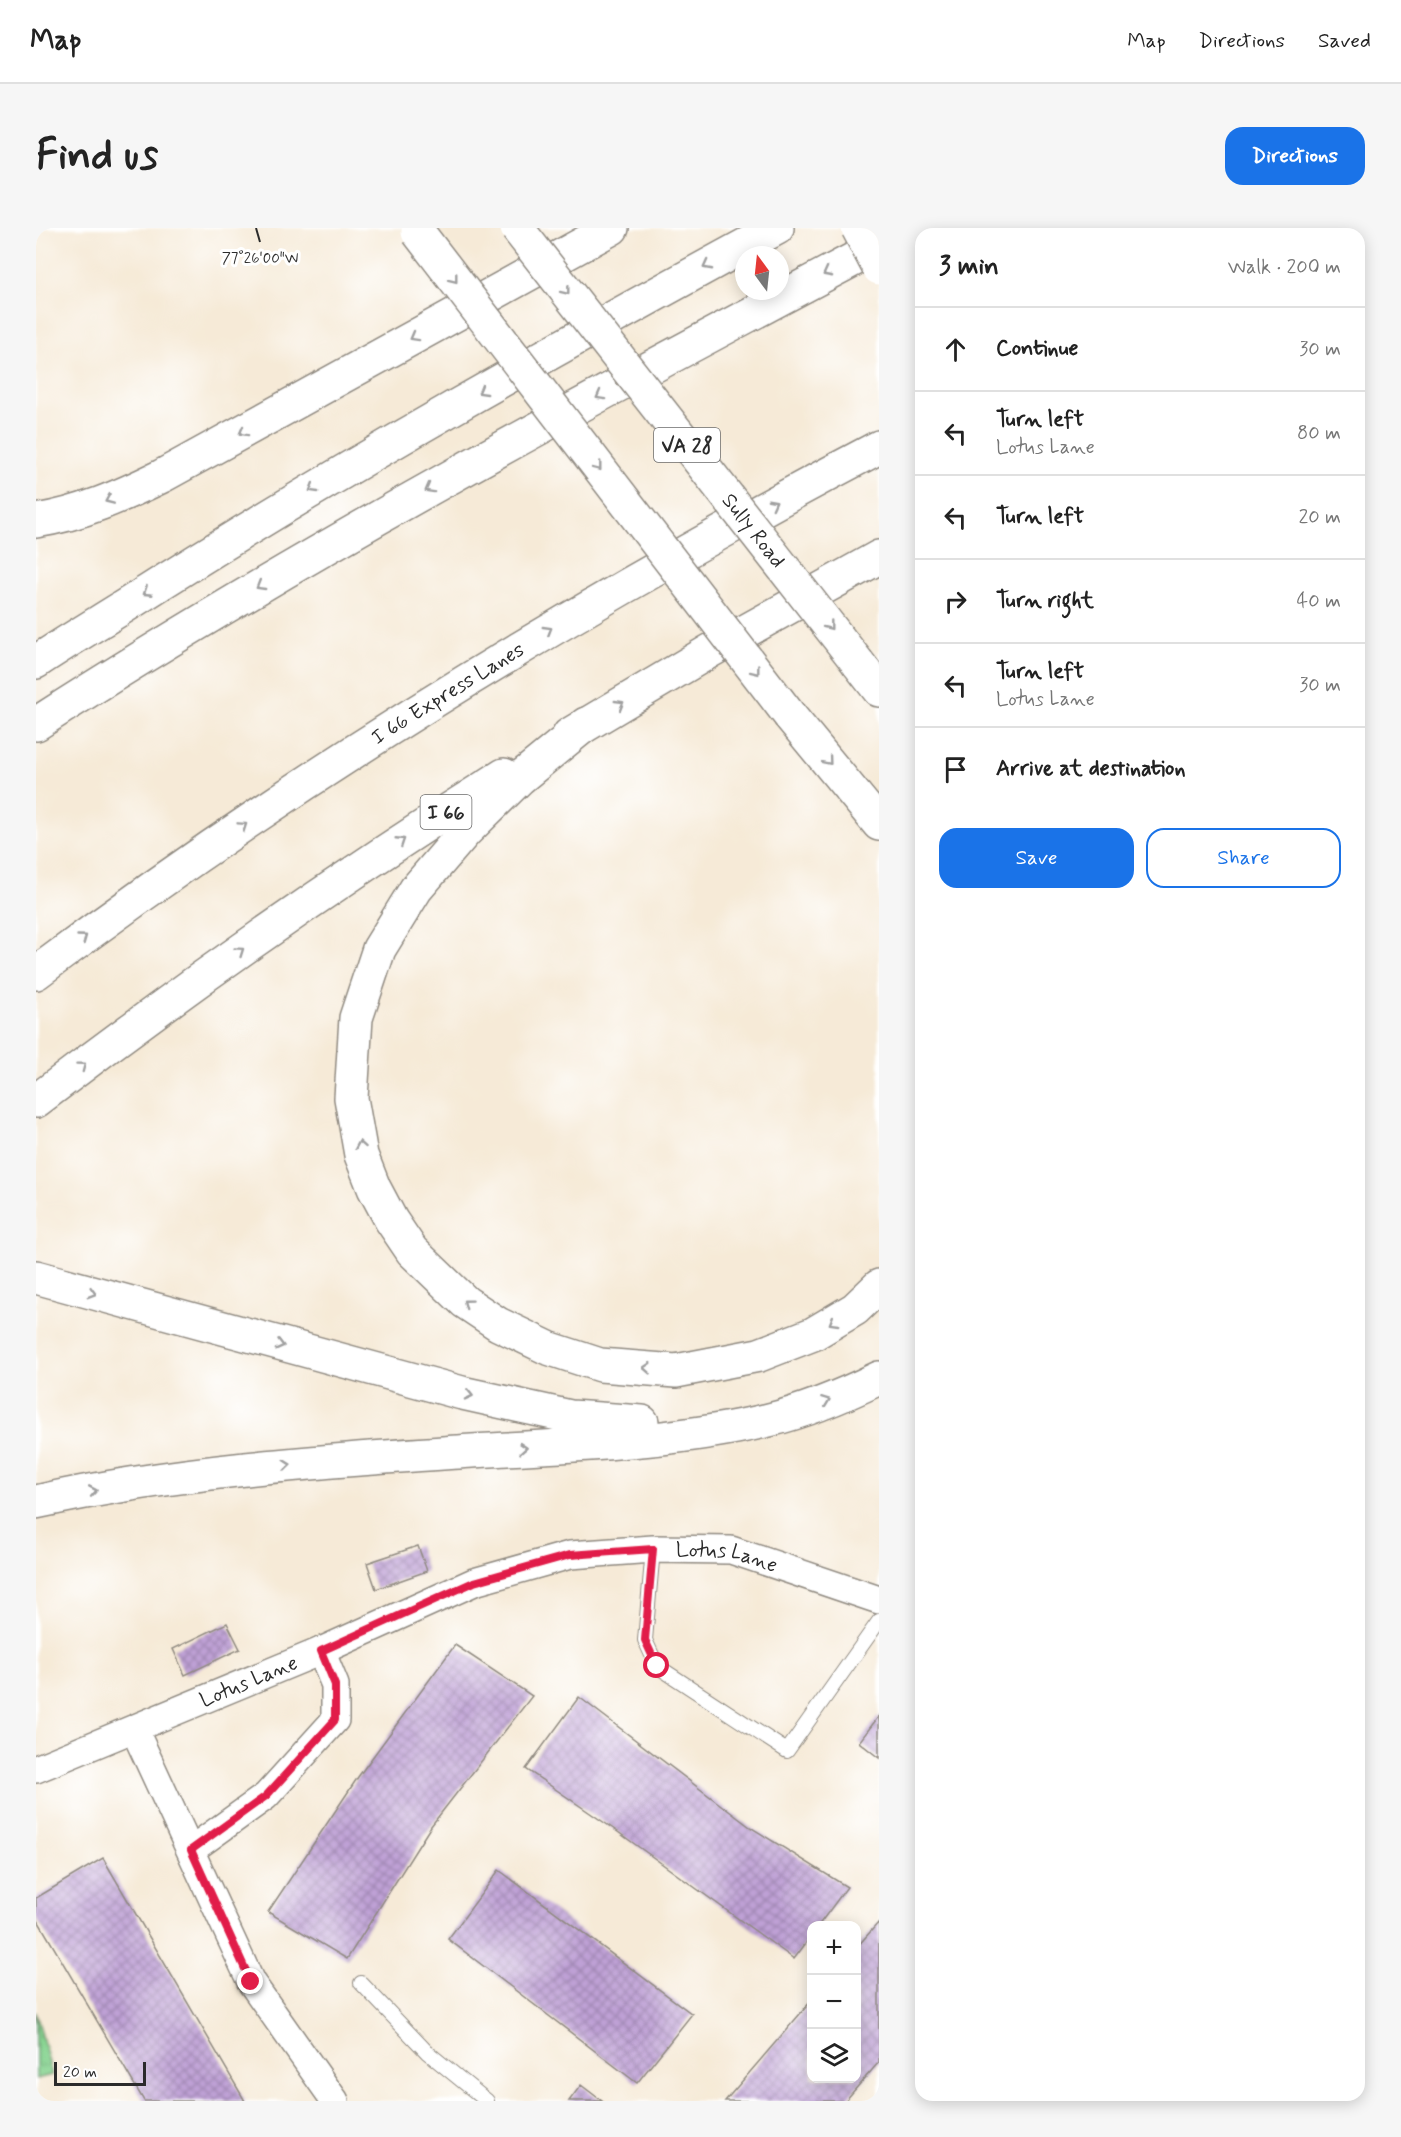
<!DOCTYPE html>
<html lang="en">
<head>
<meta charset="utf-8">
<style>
  body { margin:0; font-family:Mynerve,sans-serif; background:#f6f6f6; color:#222 }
  .controls { position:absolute; right:18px; bottom:18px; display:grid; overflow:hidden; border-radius:12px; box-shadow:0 3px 15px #0003 }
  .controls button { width:54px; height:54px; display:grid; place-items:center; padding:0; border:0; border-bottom:2px solid #e0e0e0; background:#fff; color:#222; font:30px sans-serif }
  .compass { position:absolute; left:699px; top:18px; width:54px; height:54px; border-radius:50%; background:#fff; box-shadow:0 3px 15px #0003; rotate:345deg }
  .scale { position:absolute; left:18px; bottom:15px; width:92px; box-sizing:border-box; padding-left:6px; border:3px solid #2b2b2b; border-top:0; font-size:16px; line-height:21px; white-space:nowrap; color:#2b2b2b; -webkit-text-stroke:4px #fff; paint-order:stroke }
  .stop { position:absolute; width:18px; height:18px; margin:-14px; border:4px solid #e11d48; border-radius:50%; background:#fff }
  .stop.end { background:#e11d48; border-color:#fff; box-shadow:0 2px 6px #0008 }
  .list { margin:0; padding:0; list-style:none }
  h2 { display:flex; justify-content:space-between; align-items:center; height:78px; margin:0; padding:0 24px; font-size:26px }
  h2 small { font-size:20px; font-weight:400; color:#767676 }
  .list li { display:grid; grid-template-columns:39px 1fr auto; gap:18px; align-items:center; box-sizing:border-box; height:84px; padding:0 24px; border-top:2px solid #e0e0e0 }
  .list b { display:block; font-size:22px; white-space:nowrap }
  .list p { margin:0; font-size:20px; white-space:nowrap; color:#767676 }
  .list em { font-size:20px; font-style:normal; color:#767676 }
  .actions { display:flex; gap:12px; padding:18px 24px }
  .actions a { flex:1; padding:14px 0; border:2px solid #1a73e8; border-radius:18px; text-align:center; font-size:21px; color:#1a73e8 }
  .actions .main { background:#1a73e8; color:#fff }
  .icon { flex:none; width:33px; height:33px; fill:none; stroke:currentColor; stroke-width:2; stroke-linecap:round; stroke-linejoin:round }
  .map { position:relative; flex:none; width:843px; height:1873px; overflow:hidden; border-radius:18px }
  header { display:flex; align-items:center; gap:36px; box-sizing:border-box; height:84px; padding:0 30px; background:#fff; border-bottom:2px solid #e0e0e0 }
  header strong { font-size:28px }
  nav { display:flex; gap:33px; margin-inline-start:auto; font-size:21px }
  .intro { display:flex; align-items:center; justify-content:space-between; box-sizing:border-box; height:144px; padding:0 36px }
  h1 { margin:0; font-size:42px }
  .button { padding:15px 27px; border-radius:18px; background:#1a73e8; color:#fff; font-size:21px; font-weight:700 }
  main { display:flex; gap:36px; padding:0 36px }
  aside { flex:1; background:#fff; border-radius:18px; box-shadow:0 3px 15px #0003 }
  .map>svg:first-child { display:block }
</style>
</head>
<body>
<header>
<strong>Map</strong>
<nav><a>Map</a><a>Directions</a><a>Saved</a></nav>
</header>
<div class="intro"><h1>Find us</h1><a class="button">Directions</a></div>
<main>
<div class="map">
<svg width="843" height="1873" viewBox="0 0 843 1873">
  <defs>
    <pattern id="grass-tufts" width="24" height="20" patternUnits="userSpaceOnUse" patternTransform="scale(1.5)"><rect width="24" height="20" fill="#88d492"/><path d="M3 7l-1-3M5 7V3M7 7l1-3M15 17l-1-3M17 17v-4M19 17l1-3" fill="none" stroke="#76b67e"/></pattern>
    <pattern id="building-cross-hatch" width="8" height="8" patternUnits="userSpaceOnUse" patternTransform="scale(1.5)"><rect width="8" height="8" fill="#bfa1d6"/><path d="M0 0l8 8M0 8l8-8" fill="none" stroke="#9b83ae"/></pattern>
  </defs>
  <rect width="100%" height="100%" fill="#fff"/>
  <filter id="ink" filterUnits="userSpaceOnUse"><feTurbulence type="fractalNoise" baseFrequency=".0167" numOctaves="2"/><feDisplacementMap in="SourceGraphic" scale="12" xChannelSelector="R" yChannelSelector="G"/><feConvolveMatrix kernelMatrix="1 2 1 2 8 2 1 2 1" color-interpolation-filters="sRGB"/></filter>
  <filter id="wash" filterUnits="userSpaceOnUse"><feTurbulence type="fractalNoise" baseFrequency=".008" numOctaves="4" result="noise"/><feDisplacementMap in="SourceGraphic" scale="24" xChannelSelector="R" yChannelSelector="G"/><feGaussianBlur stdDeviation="1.35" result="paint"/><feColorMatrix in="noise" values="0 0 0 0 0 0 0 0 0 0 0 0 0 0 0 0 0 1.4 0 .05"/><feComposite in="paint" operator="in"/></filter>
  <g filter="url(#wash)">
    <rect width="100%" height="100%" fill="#f6ead7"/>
    <!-- grass -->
    <path fill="url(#grass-tufts)" stroke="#5a805e" stroke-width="1.5" d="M0 1784 16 1847 0 1851Z"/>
    <g id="blocks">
      <!-- building -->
      <path fill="url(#building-cross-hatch)" d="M382 1318 391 1343 340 1361 331 1335Z
        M191 1395 204 1421 149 1447 137 1421Z
        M419 1417 496 1468 395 1598 311 1731 232 1684 322 1549Z
        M543 1469 714 1599 811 1659 782 1698H776V1707L758 1731 582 1604 490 1541Z
        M843 1488V1530L823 1514Z
        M67 1630 209 1873H108L0 1689V1670Z
        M463 1642 656 1786 601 1855 412 1711Z
        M843 1694V1834L809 1873H689L776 1772V1850H820V1720Z
        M545 1857 566 1873H533Z"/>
    </g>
  </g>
  <g filter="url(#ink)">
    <use href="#blocks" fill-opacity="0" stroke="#908a81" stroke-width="1.5"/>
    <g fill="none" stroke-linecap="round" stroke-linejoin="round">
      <!-- lane casing -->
      <g stroke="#908a81" stroke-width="16">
        <path id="lane" d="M617 1321 609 1412 621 1438 751 1523 843 1393
          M325 1755 391 1824 451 1873"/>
      </g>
      <!-- street casing -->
      <g stroke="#908a81" stroke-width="30">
        <g id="street">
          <path d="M98 1501 215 1754 299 1873"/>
          <path id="s1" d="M0 1541 285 1423 438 1354 534 1327 617 1321 695 1322 843 1372"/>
          <path d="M155 1622 230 1568 299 1492V1457L285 1423"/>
        </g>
      </g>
      <!-- highway casing -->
      <g stroke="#908a81" stroke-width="36">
        <g id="highway">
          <path d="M0 293C45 286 85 268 126 248L576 0"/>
          <path d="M0 434C33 412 67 392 100 371 308 238 524 118 741 0"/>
          <path d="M822 435 843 462"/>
          <path d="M754 488 843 596"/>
          <path d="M0 496C272 321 557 169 843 18"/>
          <path d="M550 496 484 550 429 604 380 661 343 721 320 790 315 870 325 927 338 960 355 992 376 1023 429 1074 462 1096 512 1120 564 1137 640 1143 723 1127 777 1106 819 1081 843 1058"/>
          <path d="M533 507 674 423 843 329"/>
          <path id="s2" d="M0 745C265 545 550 373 843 219"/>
          <path d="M0 873C151 757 307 648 468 547"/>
          <path d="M0 1049 426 1165 535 1189 606 1194"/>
          <path d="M0 1274C143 1242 290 1233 436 1223 535 1217 637 1215 733 1192 771 1183 808 1167 843 1150"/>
        </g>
      </g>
      <!-- lane -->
      <use href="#lane" stroke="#fff" stroke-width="14"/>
      <!-- street -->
      <use href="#street" stroke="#fff" stroke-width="27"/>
      <!-- highway -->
      <use href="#highway" stroke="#fff" stroke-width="33"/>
      <!-- highway-bridge casing -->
      <g stroke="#908a81" stroke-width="36" stroke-linecap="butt">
        <g id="highway-bridge">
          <path id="s3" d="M481 0 822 435"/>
          <path d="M822 0 843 40"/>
          <path d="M382 4 754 488"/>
        </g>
      </g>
      <!-- highway-bridge -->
      <use href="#highway-bridge" stroke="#fff" stroke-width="33"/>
    </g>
    <!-- one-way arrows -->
    <defs><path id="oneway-chevron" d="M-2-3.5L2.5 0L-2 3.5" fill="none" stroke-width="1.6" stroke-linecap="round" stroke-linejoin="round" transform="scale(1.5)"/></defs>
    <g stroke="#a0a0a0">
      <use href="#oneway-chevron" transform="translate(671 38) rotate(152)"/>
      <use href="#oneway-chevron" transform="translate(791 45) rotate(152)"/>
      <use href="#oneway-chevron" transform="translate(418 51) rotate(52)"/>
      <use href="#oneway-chevron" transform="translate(530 63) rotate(52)"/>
      <use href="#oneway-chevron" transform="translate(378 109) rotate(151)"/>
      <use href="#oneway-chevron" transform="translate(446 163) rotate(150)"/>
      <use href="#oneway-chevron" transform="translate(564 168) rotate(151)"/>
      <use href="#oneway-chevron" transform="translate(207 204) rotate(151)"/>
      <use href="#oneway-chevron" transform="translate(562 239) rotate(52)"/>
      <use href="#oneway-chevron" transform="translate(277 261) rotate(149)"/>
      <use href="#oneway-chevron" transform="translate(393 261) rotate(151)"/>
      <use href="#oneway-chevron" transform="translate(73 272) rotate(157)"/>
      <use href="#oneway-chevron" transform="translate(737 275) rotate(-28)"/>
      <use href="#oneway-chevron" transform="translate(224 358) rotate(149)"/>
      <use href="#oneway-chevron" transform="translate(111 364) rotate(147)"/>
      <use href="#oneway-chevron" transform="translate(793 398) rotate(52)"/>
      <use href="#oneway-chevron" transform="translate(512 402) rotate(-31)"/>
      <use href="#oneway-chevron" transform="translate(720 443) rotate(52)"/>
      <use href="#oneway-chevron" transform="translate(584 476) rotate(-31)"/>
      <use href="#oneway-chevron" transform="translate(792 533) rotate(50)"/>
      <use href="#oneway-chevron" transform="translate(207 598) rotate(-34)"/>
      <use href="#oneway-chevron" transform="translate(365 613) rotate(-33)"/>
      <use href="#oneway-chevron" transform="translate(47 710) rotate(-36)"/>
      <use href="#oneway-chevron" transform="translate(204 723) rotate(-35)"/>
      <use href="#oneway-chevron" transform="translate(46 838) rotate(-37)"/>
      <use href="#oneway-chevron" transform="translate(324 917) rotate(-100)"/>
      <use href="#oneway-chevron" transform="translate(56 1065) rotate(16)"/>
      <use href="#oneway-chevron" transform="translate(431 1075) rotate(-143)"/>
      <use href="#oneway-chevron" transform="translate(797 1094) rotate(149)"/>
      <use href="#oneway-chevron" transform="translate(244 1117) rotate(15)"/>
      <use href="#oneway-chevron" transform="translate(611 1140) rotate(-176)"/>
      <use href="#oneway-chevron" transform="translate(433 1167) rotate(13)"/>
      <use href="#oneway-chevron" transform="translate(790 1173) rotate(-21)"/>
      <use href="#oneway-chevron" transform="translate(487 1220) rotate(-4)"/>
      <use href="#oneway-chevron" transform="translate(251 1237) rotate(-6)"/>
      <use href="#oneway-chevron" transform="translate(57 1263) rotate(-10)"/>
    </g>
  </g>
  <g fill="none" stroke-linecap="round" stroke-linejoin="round" filter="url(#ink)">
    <!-- route -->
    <path stroke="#e11d48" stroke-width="8" d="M215 1754 155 1622 230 1568 299 1492V1457L285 1423 438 1354 534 1327 617 1321 609 1412 621 1438"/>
  </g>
  <!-- ticks -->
  <path fill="none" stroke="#2b2b2b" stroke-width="2" d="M220 0 224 14"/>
  <g text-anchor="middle" stroke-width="6" stroke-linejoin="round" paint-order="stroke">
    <!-- shield labels -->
    <g fill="#fff" stroke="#6b6b6b" stroke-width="1.5">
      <rect x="618" y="200" width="66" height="34" rx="4.5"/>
      <rect x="384.5" y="567" width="51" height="34" rx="4.5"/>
    </g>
    <g font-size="20" font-weight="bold" fill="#2b2b2b">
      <text x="651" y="224">VA 28</text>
      <text x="410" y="591">I 66</text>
    </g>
    <!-- street labels -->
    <g font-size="21" fill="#2b2b2b" stroke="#fff">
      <text dy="7" stroke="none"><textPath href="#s3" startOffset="384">Sully Road</textPath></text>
      <text dy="7" stroke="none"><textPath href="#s2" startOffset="498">I 66 Express Lanes</textPath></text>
      <text dy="7" stroke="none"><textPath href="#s1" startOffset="734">Lotus Lane</textPath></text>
      <text dy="7" stroke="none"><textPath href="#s1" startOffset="230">Lotus Lane</textPath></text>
    </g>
  </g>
  <g font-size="15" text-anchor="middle" fill="#2b2b2b" stroke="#fff" stroke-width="6" stroke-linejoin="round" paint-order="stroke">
    <text x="224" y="35">77°26'00"W</text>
  </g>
</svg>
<div class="controls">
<button>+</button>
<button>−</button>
<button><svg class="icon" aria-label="layers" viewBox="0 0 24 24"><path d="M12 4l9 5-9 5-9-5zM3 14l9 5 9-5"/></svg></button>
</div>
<svg class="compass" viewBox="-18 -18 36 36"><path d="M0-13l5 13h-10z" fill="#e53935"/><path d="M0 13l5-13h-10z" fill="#767676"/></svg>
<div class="scale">20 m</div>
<div class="stop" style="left:621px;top:1438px"></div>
<div class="stop end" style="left:215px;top:1754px"></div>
</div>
<aside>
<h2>3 min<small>Walk · 200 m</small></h2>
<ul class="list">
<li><svg class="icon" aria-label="ahead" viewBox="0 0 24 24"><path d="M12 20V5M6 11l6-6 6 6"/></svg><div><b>Continue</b></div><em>30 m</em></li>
<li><svg class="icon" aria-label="left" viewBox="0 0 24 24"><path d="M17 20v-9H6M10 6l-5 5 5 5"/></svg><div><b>Turn left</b><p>Lotus Lane</p></div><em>80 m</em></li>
<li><svg class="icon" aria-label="left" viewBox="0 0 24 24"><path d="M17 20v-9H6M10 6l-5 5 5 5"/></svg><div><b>Turn left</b></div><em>20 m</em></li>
<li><svg class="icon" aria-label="right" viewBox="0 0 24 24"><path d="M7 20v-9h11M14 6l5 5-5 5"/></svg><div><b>Turn right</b></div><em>40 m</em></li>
<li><svg class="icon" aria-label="left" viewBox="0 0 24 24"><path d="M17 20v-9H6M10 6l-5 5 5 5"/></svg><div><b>Turn left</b><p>Lotus Lane</p></div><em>30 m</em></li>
<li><svg class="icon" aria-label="arrive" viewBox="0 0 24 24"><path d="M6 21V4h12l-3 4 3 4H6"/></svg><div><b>Arrive at destination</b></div></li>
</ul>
<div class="actions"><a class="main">Save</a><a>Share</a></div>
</aside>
</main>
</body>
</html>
